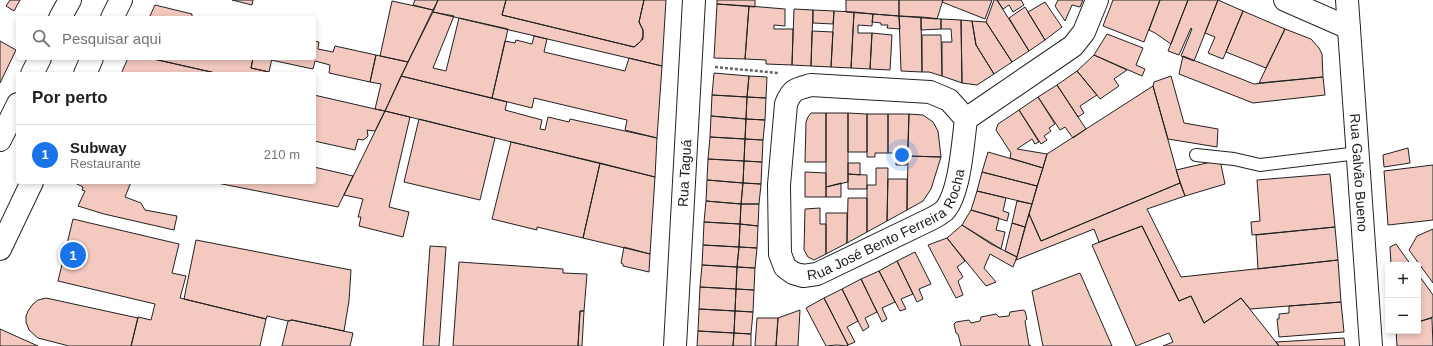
<!DOCTYPE html>
<html lang="pt">
<head>
<meta charset="utf-8">
<style>
  body { margin:0; font-family:Arial,sans-serif; background:#f2f2f2; color:#202124 }
  .controls { position:absolute; right:12px; bottom:12px; display:grid; overflow:hidden; border-radius:4px; box-shadow:0 2px 6px #0003 }
  .controls button { width:36px; height:36px; display:grid; place-items:center; padding:0; border:0; border-bottom:1px solid #e0e0e0; background:#fff; color:#202124; font:20px sans-serif }
  .you { position:absolute; left:902px; top:155px; width:14px; height:14px; margin:-10px; border:3px solid #fff; border-radius:50%; background:#1a73e8; box-shadow:0 0 0 6px #1a73e833 }
  .badge { display:grid; place-items:center; width:26px; height:26px; border-radius:50%; background:#1a73e8; color:#fff; font-size:13px; font-weight:700 }
  .pin { position:absolute; translate:-50% -50%; border:2px solid #fff; box-shadow:0 1px 4px #0006 }
  .list { margin:0; padding:0; list-style:none }
  h2 { display:flex; justify-content:space-between; align-items:center; height:52px; margin:0; padding:0 16px; font-size:17px }
  h2 small { font-size:13px; font-weight:400; color:#757577 }
  .list li { display:grid; grid-template-columns:26px 1fr auto; gap:12px; align-items:center; box-sizing:border-box; height:60px; padding:0 16px; border-top:1px solid #e0e0e0 }
  .list b { display:block; font-size:15px; white-space:nowrap }
  .list p { margin:0; font-size:13px; white-space:nowrap; color:#757577 }
  .list em { font-size:13px; font-style:normal; color:#757577 }
  .icon { flex:none; width:22px; height:22px; fill:none; stroke:currentColor; stroke-width:2; stroke-linecap:round; stroke-linejoin:round }
  .map { position:relative; flex:none; width:1433px; height:346px; overflow:hidden }
  .search { position:absolute; background:#fff; box-shadow:0 2px 6px #0003; left:16px; top:16px; width:300px; height:44px; display:flex; align-items:center; gap:10px; box-sizing:border-box; padding:0 14px; border-radius:4px; color:#757577; font-size:15px }
  .panel { position:absolute; background:#fff; box-shadow:0 2px 6px #0003; left:16px; top:72px; width:300px; height:112px; border-radius:4px }
  .map>svg:first-child { display:block }
</style>
</head>
<body>
<div class="map">
<svg width="1433" height="346" viewBox="0 0 1433 346">
  <rect width="100%" height="100%" fill="#fff"/>
  <!-- building -->
  <path fill="#f3c9c0" stroke="#222" d="M10 0H20L14 11 6 6Z
    M232 0H253L252 5Z
    M415 0H438L433 10 413 5Z
    M438 0H506L502 15 634 47 641 41 643 36V30L639 22 644 0H666L662 66 433 12Z
    M506 0H644L639 22 643 30V39L639 43 634 47 502 15Z
    M717 0H755V7L717 4Z
    M846 0H899V16L846 12Z
    M899 0H943L937 19 899 16Z
    M943 0H992L985 19 942 2Z
    M994 0H997L1029 51 1012 62 986 22Z
    M997 0H1021L1024 5 1013 12 1009 5 1003 9Z
    M1058 0H1083L1080 7 1072 5 1065 21 1055 6Z
    M1113 0H1160L1144 42 1103 26Z
    M1160 0H1188L1171 44 1155 33 1149 30Z
    M1188 0H1218L1194 61 1181 56 1192 29 1191 28 1179 55 1168 51Z
    M1218 0 1243 11 1223 59 1208 53 1215 37 1205 33Z
    M392 1 433 10 408 62 380 56Z
    M1045 2 1062 27 1045 40 1028 12Z
    M717 4 749 6 745 59 714 58Z
    M155 5 192 14V18H149Z
    M749 6 785 9V26L774 25V29H793L792 65 766 64V60L745 59Z
    M1025 7 1045 40 1029 51 1009 18Z
    M794 9 813 10 811 66 792 65Z
    M813 10 834 11 833 24 813 23Z
    M834 11 854 12 851 68 831 67Z
    M1243 11 1285 29 1266 68 1226 52Z
    M433 12 454 16 433 68 446 71 459 18 508 29 492 98 401 76Z
    M854 12 873 14 872 26 858 25V33H872L870 69 851 68Z
    M873 14 899 16 900 29 887 28 888 25H881V23L872 22Z
    M899 16 921 17 922 72 901 71Z
    M921 17 941 19V29L921 30Z
    M941 19 961 20 962 83 942 76V42H952L951 29H941Z
    M961 20 972 21 976 45 994 74 977 85 962 83Z
    M972 21 986 22 1012 62 994 74 976 45Z
    M1285 29 1311 39 1319 48 1322 54 1323 77 1259 83Z
    M812 31 833 32 831 67 811 66Z
    M872 33 892 35 890 70 870 69Z
    M1107 34 1143 48 1136 65 1145 69 1142 76 1094 55Z
    M922 35H941L942 76 929 72H922Z
    M534 36 547 39 544 52 625 71 629 58 662 66 657 138 625 130 627 120 534 98 532 108 492 98 505 41 515 43 516 40 532 44Z
    M0 41 16 50 0 83Z
    M314 41 319 42 318 49 333 52 335 46 376 55 370 82 329 73 330 65 315 61 313 69 271 60 272 58H314Z
    M376 55 408 62 385 111 375 109 381 84 370 82Z
    M1094 55 1127 70 1114 79 1119 86 1100 99 1077 71Z
    M1183 56 1254 84 1323 77 1325 95 1253 103 1179 74Z
    M128 58H149L220 74H121Z
    M149 58H253L251 68 269 72 268 74H220Z
    M253 58H272L269 72 251 68Z
    M1077 71 1097 95 1080 106 1084 113 1078 117 1057 85Z
    M714 73 749 76 747 97 712 95Z
    M401 76 507 102 505 110 542 120 540 129 545 130 548 117 569 122 570 119 657 138 655 177 385 111Z
    M749 76 767 77 766 98 747 97Z
    M1171 76 1184 123 1218 129 1217 147 1168 139 1153 86 1154 82Z
    M1057 85 1086 129 1073 138 1065 127 1060 130 1038 97Z
    M1153 86 1180 183 1041 241 1029 214 1047 154Z
    M314 95 375 109 385 111 375 131 367 130 368 136 366 138 363 140 358 139 355 150 314 141Z
    M712 95 747 97 746 119 711 116Z
    M747 97 766 98 765 120 746 119Z
    M1038 97 1055 124 1049 128 1051 131 1044 136 1047 140 1041 144 1019 110Z
    M1019 110 1039 142 1035 144 1032 139 1017 149 1047 154 1043 168 1010 158 1011 153 996 130 998 124Z
    M385 111 410 117 389 207 409 212 403 237 359 226 361 217H358L363 199 344 195Z
    M811 113H826V162H805L806 122 808 117Z
    M826 113H848V182L826 187Z
    M848 113 867 114V152H848Z
    M867 114H888V153H875V157H867Z
    M888 114H909L907 165H896V153H888Z
    M909 114 923 115 933 122 938 131 941 157 908 156Z
    M711 116 746 119 745 139 710 137Z
    M419 119 495 138 480 200 404 182Z
    M746 119 765 120 763 140 745 139Z
    M710 137 745 139 744 161 708 159Z
    M745 139 763 140 762 162 744 161Z
    M511 142 600 163 583 238 537 227V230L492 219Z
    M1408 148 1410 163 1384 167 1383 155Z
    M988 152 1043 168 1037 186 982 172Z
    M908 156 941 157 931 189 923 201 907 210Z
    M708 159 744 161 743 183 707 180Z
    M1220 160 1225 184 1185 196 1176 170Z
    M744 161 762 162 761 184 743 183Z
    M600 163 655 177 650 254 583 238Z
    M848 163H860V175L848 174Z
    M1433 165V220L1388 225 1384 171Z
    M314 167 353 176 338 207 212 182H314Z
    M876 168H888L887 221 867 232V185H876Z
    M805 172 826 173V197H805Z
    M982 172 1037 186 1032 204 977 191Z
    M848 174 867 175V189H848Z
    M1330 174 1335 227 1252 235 1251 222 1260 221 1257 180Z
    M888 179H907V210L887 221Z
    M707 180 743 183 741 204 706 201Z
    M76 182H131L125 197 141 203 145 210 177 216 174 230 104 214 78 206 85 191 82 190 83 187 75 183Z
    M743 183 761 184 759 204H741Z
    M841 183V197H826V187Z
    M1180 183 1185 196 1147 209 1181 277 1338 260 1341 302 1250 309 1241 298 1204 323 1191 296 1179 301 1142 226 1099 242 1094 229 1016 260 1029 214 1041 241Z
    M977 191 1006 198 1003 211 1009 213 1007 221 971 210Z
    M848 198H867V232L847 243Z
    M706 201 741 204 740 224 704 222Z
    M1017 201 1032 204 1025 227 1012 223Z
    M741 204H759L758 226 740 224Z
    M820 208V224H826V254L814 260 808 257 804 250 805 209Z
    M971 210 999 218 996 230 1005 232 1001 249 962 225Z
    M826 213H847V243L826 254Z
    M73 219 179 244 172 273 186 276 180 298 266 319 260 346H131L138 317 151 320 155 304 58 281Z
    M704 222 740 224 739 247 703 245Z
    M1012 223 1025 227 1017 257 1005 251Z
    M740 224 758 226 757 248 739 247Z
    M962 225 991 244 1017 257 1013 267 990 254 984 268 996 282 986 286 947 238Z
    M1142 226 1179 301 1191 296 1204 323 1241 298 1279 346H1163L1173 342 1169 333 1136 346 1092 245Z
    M1335 227 1338 260 1258 269 1256 235Z
    M1433 229V283L1409 250 1417 236Z
    M947 238 965 261 957 267 963 277 958 281 963 295 956 298 928 245Z
    M196 240 351 270 349 301 344 331 292 320 288 321 267 316 266 319 184 299Z
    M1396 244 1411 265H1391L1390 247Z
    M703 245 739 247 737 267 702 265Z
    M430 246 446 247 439 346H423Z
    M624 247 650 254 649 272 623 266V264L621 263Z
    M739 247 757 248 755 268 737 267Z
    M915 252 931 284 919 289 923 299 917 302 897 261Z
    M897 261 913 294 901 299 906 309 900 311 879 271Z
    M459 262 563 269V273L587 274 584 311H580L578 346H453Z
    M702 265 737 267 736 289 700 287Z
    M737 267 755 268 754 290 736 289Z
    M879 271 895 302 882 308 887 319 882 322 861 279Z
    M1080 273 1112 346H1043L1032 291Z
    M1418 274 1433 295V317L1418 322Z
    M861 279 877 312 865 318 869 327 863 331 842 289Z
    M700 287 736 289 735 311 699 309Z
    M736 289 754 290 753 312 735 311Z
    M842 289 858 321 847 327 855 342 848 345 824 298Z
    M46 298 138 318 131 346H69L38 338 29 330 26 322V316L28 311 33 304 38 300Z
    M824 298 848 345 847 346 837 345 826 346 806 308Z
    M1341 302 1344 332 1279 337 1277 319H1279V314L1289 313V306Z
    M699 309 735 311 734 333 698 331Z
    M800 310 798 346H776L778 318Z
    M1023 310 1025 311 1027 319 1025 321 1029 345 1031 346H961L958 334 956 333 954 324 956 322 969 320 971 323 980 321 981 317 996 314 999 317 1009 316 1010 312Z
    M580 311H584L582 346H578Z
    M735 311 753 312 751 334 734 333Z
    M757 318H778L776 346H755Z
    M1432 318 1433 346H1397L1396 331H1418V322Z
    M292 320 353 333 350 346H282L288 321Z
    M0 329 38 346H0Z
    M698 331 734 333 733 346H697Z
    M734 333 751 334V346H733Z
    M1344 338 1345 346H1279L1276 342Z"/>
  <g fill="none" stroke-linecap="round" stroke-linejoin="round">
    <!-- service casing -->
    <g stroke="#222" stroke-width="14">
      <path id="service" d="M1196 155 1234 159 1260 165 1358 153"/>
    </g>
    <!-- minor casing -->
    <g stroke="#222" stroke-width="24">
      <g id="minor">
        <path d="M1285 0 1349 28"/>
        <path id="s1" d="M966 119 949 100 930 92 811 85C796 89 792 89 786 104L779 185 780 254 785 267 793 273 803 276 817 274 931 219C935 217 940 214 944 211 960 194 963 142 966 119L1073 46 1084 32 1097 0"/>
        <path id="s2" d="M675 346 694 0"/>
      </g>
    </g>
    <!-- tertiary casing -->
    <g stroke="#222" stroke-width="24">
      <g id="tertiary">
        <path id="s3" d="M1347 0 1371 346"/>
      </g>
    </g>
    <!-- primary casing -->
    <g stroke="#222" stroke-width="24">
      <path id="primary" d="M60 18 70 0
        M112 18 121 0
        M32 74 40 58
        M85 74 92 58
        M0 140 18 104
        M0 249 32 182"/>
    </g>
    <!-- path -->
    <path stroke="#646464" stroke-width="2.5" stroke-dasharray="3 2" stroke-linecap="butt" d="M715 67 778 73"/>
    <!-- service -->
    <use href="#service" stroke="#fff" stroke-width="12"/>
    <!-- minor -->
    <use href="#minor" stroke="#fff" stroke-width="22"/>
    <!-- tertiary -->
    <use href="#tertiary" stroke="#fff" stroke-width="22"/>
    <!-- primary -->
    <use href="#primary" stroke="#fff" stroke-width="22"/>
  </g>
  <g text-anchor="middle" stroke-width="3" stroke-linejoin="round" paint-order="stroke">
    <!-- street labels -->
    <g font-size="14" fill="#222" stroke="#fff">
      <text dy="5" stroke="none"><textPath href="#s2" startOffset="173">Rua Taguá</textPath></text>
      <text dy="5" stroke="none"><textPath href="#s3" startOffset="173">Rua Galvão Bueno</textPath></text>
      <text dy="5" stroke="none"><textPath href="#s1" startOffset="486">Rua José Bento Ferreira Rocha</textPath></text>
    </g>
  </g>
</svg>
<div class="controls">
<button>+</button>
<button>−</button>
</div>
<div class="you"></div>
<div class="pin badge" style="left:73px;top:255px">1</div>
<div class="search"><svg class="icon" aria-label="search" viewBox="0 0 24 24"><circle cx="10" cy="10" r="6"/><path d="M15 15l6 6"/></svg>Pesquisar aqui</div>
<section class="panel">
<h2>Por perto<small></small></h2>
<ul class="list">
<li><span class="badge">1</span><div><b>Subway</b><p>Restaurante</p></div><em>210 m</em></li>
</ul>
</section>
</div>
</body>
</html>
